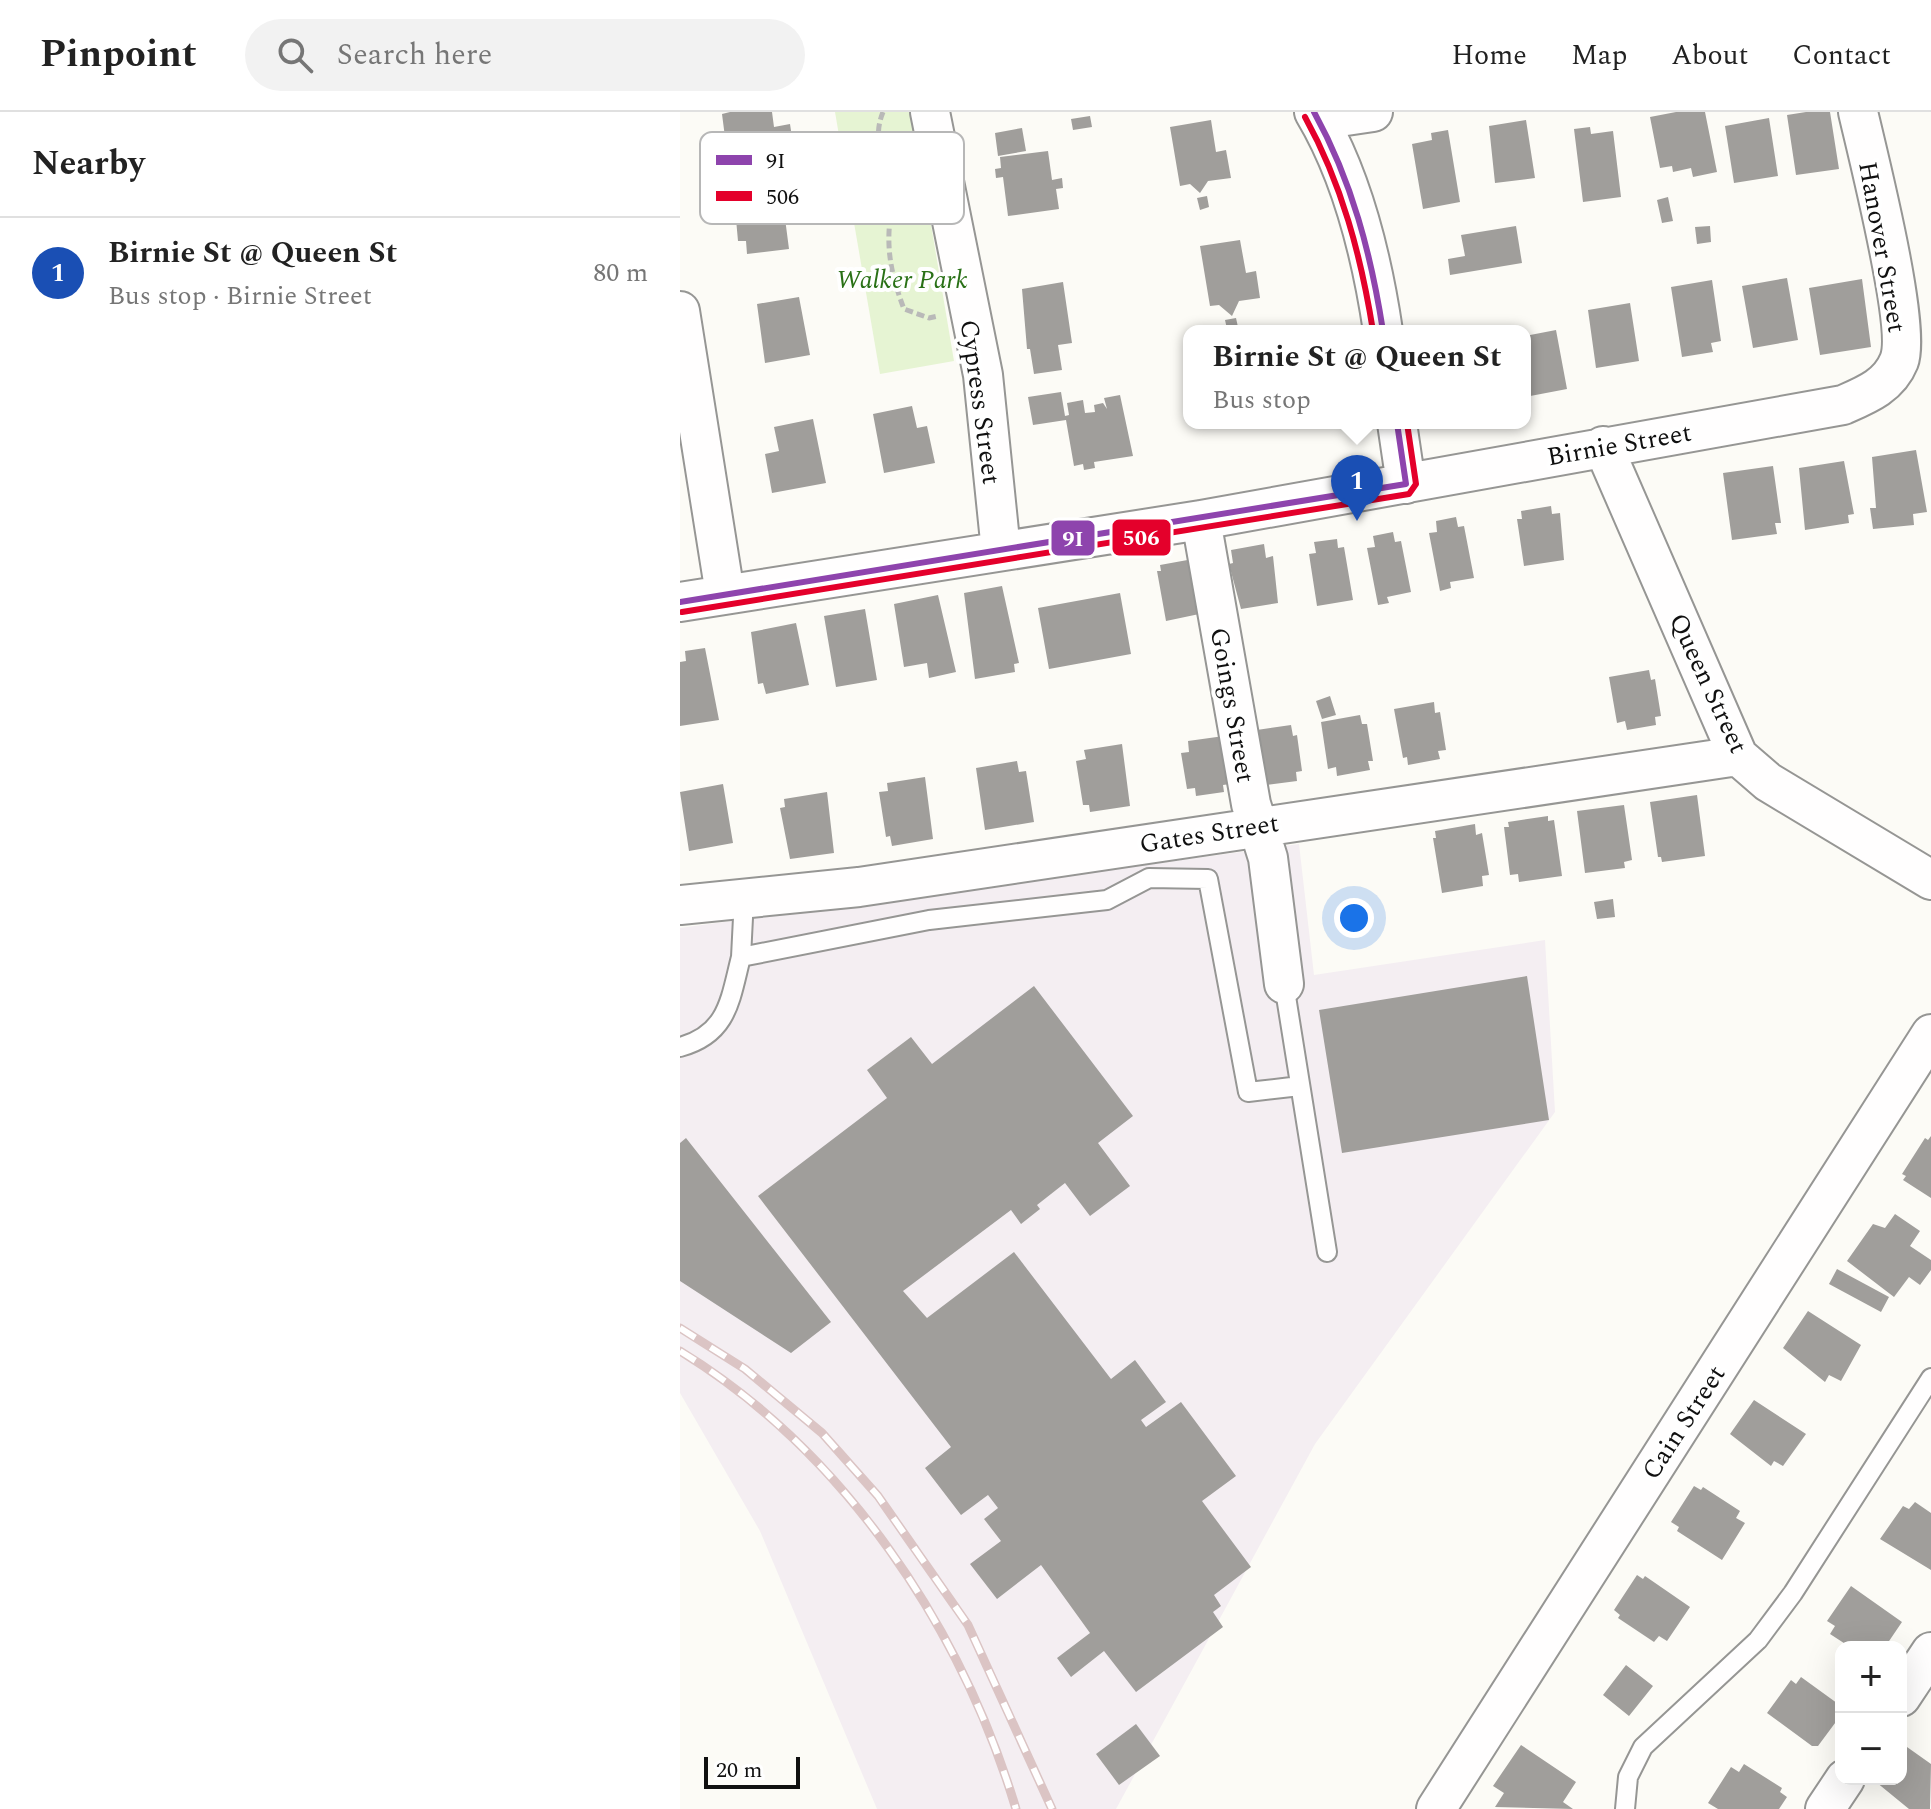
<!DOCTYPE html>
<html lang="en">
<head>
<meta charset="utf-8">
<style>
  body { margin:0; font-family:Spectral,serif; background:#f2f2f2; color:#222 }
  .controls { position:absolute; right:24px; bottom:24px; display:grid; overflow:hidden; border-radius:16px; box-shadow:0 8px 32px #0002 }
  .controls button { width:72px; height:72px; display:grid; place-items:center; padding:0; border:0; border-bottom:2px solid #e0e0e0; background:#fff; color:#222; font:40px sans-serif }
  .scale { position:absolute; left:24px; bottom:20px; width:96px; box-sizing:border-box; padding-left:8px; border:4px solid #101010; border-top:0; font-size:22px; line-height:28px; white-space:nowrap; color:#101010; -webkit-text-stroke:6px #fff; paint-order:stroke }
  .you { position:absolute; left:674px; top:806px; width:28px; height:28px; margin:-20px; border:6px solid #fff; border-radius:50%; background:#1a73e8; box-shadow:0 0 0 12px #1a73e833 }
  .badge { display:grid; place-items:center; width:52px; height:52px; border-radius:50%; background:#111827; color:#fff; font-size:26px; font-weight:700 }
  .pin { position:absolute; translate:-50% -66px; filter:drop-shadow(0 2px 4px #0008) }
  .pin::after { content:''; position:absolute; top:42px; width:28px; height:24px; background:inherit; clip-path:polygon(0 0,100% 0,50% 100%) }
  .popup { position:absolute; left:503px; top:213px; width:348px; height:104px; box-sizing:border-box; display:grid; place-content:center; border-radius:16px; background:#fff; filter:drop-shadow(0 2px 6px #0005); font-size:26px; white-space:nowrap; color:#767676 }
  .popup b { font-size:30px; color:#222 }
  .popup::after { content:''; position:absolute; left:50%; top:100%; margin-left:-16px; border:16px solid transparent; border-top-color:#fff }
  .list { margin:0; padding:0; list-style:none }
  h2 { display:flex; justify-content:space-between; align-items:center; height:104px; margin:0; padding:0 32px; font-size:34px }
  h2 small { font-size:26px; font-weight:400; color:#767676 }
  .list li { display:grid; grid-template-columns:52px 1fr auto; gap:24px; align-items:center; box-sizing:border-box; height:112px; padding:0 32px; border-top:2px solid #e0e0e0 }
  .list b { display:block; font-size:30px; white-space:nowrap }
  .list p { margin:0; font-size:26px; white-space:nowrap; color:#767676 }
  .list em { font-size:26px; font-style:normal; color:#767676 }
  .icon { flex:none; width:44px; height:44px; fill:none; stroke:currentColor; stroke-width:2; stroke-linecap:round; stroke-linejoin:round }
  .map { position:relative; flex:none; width:1251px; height:1697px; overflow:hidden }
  header { display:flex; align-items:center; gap:48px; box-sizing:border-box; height:112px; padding:0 40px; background:#fff; border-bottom:2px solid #e0e0e0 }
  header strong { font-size:38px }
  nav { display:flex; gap:44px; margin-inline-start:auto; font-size:28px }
  .search { width:560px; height:72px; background:#f2f2f2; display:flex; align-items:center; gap:20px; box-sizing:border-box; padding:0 28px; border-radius:44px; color:#767676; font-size:30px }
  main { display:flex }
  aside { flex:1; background:#fff }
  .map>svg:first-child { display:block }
</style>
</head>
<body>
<header>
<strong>Pinpoint</strong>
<div class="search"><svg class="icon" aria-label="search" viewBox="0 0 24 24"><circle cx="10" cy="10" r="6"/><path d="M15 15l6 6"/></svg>Search here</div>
<nav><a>Home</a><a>Map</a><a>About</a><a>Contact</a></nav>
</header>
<main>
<aside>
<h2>Nearby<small></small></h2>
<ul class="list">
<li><span class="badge" style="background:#1a4fb4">1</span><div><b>Birnie St @ Queen St</b><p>Bus stop · Birnie Street</p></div><em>80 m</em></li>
</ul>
</aside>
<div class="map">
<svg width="1251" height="1697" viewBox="0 0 1251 1697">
  <rect width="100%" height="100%" fill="#fcfbf6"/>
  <!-- industrial -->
  <path fill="#f4eef2" d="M619 732 634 863 865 828 875 1000 635 1332 436 1697H197L80 1419 0 1281V816Z"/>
  <!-- green -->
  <path fill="#e6f4d3" d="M155 0H232L274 249 200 262Z"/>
  <!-- building -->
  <path fill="#a09e9b" d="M50 0H92L94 15 110 12 113 32 56 44 55 32 46 33 42 2Z
    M996 0H1025L1037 60 1013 65 1011 56 993 60 992 54 980 56 970 5Z
    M1126 0H1150L1159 57 1116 63 1107 3Z
    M410 4 412 15 393 18 391 7Z
    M1089 6 1098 64 1054 71 1045 14Z
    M531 8 536 40 546 38 551 66 528 69 520 81 510 72 500 74 490 15Z
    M846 8 855 66 815 71 809 14Z
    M910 15 911 22 933 19 941 85 903 90 894 17Z
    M342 16 346 39 318 44 315 21Z
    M768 18 780 90 743 97 732 32 752 28 751 21Z
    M368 39 372 68 382 66 383 76 376 77 379 97 328 104 323 65 316 66 315 57 321 56 320 45Z
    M101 73 102 77 110 75 112 90 103 91 109 137 67 142 66 129H58L56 107 63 106 59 78Z
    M527 84 529 95 520 98 517 86Z
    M988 85 993 109 982 111 977 88Z
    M836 114 842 151 770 163 768 147 785 144 781 123Z
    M1030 114 1031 130 1017 132 1015 115Z
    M560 128 566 161 576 159 580 186 559 189 552 204 539 193 530 194 520 134Z
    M1107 166 1118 228 1073 236 1062 174Z
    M1182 167 1191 235 1140 243 1129 176Z
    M1032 168 1041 229 1031 231 1033 240 1002 245 991 175Z
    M383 170 392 231 378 233 382 258 354 262 350 237H347L342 177Z
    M119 185 130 243 85 251 77 192Z
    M950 191 959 249 916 256 908 198Z
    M556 206 558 215 547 217 545 208Z
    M876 218 887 277 845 285V224Z
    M381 280 385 304 389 303 387 291 403 288 405 301 415 300 414 293 423 291 427 297 424 286 440 283 453 344 414 350 415 356 404 358 403 352 394 354 386 308 353 313 348 285Z
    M232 294 237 316 247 314 255 351 204 361 193 302Z
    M133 307 146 371 92 381 85 342 99 339 94 315Z
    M1236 338 1247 400 1233 402 1234 413 1193 417 1190 396H1196L1192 345Z
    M1164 349 1174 402 1168 403 1169 411 1125 418 1119 356Z
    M1093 354 1101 411H1095L1097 422 1052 428 1043 361Z
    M871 394 872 402 880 401 884 448 844 454 837 407H842L841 399Z
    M776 405 778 415 784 414 794 466 770 470 771 476 760 479 749 421 757 420 756 409Z
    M713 420 715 430 721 429 731 480 707 485 709 491 698 493 687 436 695 435 693 424Z
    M657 427 658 436 664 435 673 488 637 494 629 442 636 441 634 430Z
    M584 432 586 446 593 444 598 491 561 497 549 452 553 451 551 438Z
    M513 447 524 501 486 509 477 459H481L480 453Z
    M322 474 339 551 334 552 335 560 295 567 284 481Z
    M440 481 451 542 369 557 358 496Z
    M258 483 276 560 249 566 247 551 224 555 214 492Z
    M185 497 197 568 156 575 144 504Z
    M116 511 129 573 86 582 83 571 78 572 71 520Z
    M25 536 39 608 0 614V550L6 549 5 539Z
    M969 558 971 568 975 567 981 604 975 605 976 613 947 618 945 609 937 611 929 565Z
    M650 584 656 603 642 607 636 589Z
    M754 590 755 601 760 600 766 638 758 639 760 647 728 653 727 645 723 646 714 597Z
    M680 603 682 612H687L693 649H688L690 658 657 664 656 655 648 657 641 610Z
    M611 613 613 624 617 623 622 659 616 660 617 669 586 673 570 619Z
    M544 624 550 672 543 673 544 680 516 684 515 676 507 677 501 641 509 640 508 629Z
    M442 632 450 694 410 700 409 693H403L396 649 406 647 404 638Z
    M337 649 339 660 346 659 354 710 305 718 296 656Z
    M245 665 253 727 212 734 210 724 206 725 199 680 208 679 207 671Z
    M43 672 53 731 9 739 0 680Z
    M147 680 154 741 110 747 100 696 105 695 104 687Z
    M1017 683 1025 744 982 750 981 745H978L970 690Z
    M944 693 952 748 944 750 945 756 905 761 897 699Z
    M868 704V709L874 708 882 764 839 770 838 762 830 763 824 715H829L828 710Z
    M795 712 796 723 802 721 809 763 802 764 803 774 762 781 753 726H756L755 719Z
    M933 787 935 805 917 807 914 790Z
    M847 864 869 1008 662 1041 639 898Z
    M354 874 453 1004 418 1031 450 1074 410 1104 385 1071 357 1093 360 1097 341 1112 331 1098 223 1179 247 1206 334 1140 431 1267 455 1248 486 1290 461 1308 466 1315 501 1290 556 1364 522 1389 571 1455 534 1483 541 1494 533 1500 543 1515 456 1580 424 1539 391 1565 377 1546 410 1521 361 1453 317 1487 290 1452 321 1429 304 1407 318 1396 308 1383 281 1403 245 1356 271 1335 78 1084 207 986 187 958 231 925 252 952Z
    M1251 1024V1086L1223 1068 1226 1064 1222 1062 1245 1026 1248 1028Z
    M6 1026 151 1210 111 1241 0 1169V1031Z
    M1215 1102 1240 1119 1230 1134 1251 1148V1158L1240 1173 1229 1165 1214 1185 1167 1149 1193 1112 1205 1116Z
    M1157 1157 1209 1185 1201 1200 1149 1172Z
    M1128 1199 1181 1233 1161 1269 1149 1263 1145 1270 1103 1236Z
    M1074 1288 1126 1322 1103 1354 1094 1349 1091 1354 1050 1322Z
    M1014 1374 1021 1378 1023 1375 1060 1399 1056 1406 1065 1411 1042 1448 997 1419 999 1415 991 1410Z
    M1235 1390 1251 1401V1458L1200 1427 1223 1394 1229 1397Z
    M957 1463 963 1467 965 1464 1010 1495 987 1529 979 1524 974 1530 938 1506 940 1503 934 1498Z
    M1171 1474 1222 1510 1205 1535H1170L1150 1522 1155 1514 1147 1509Z
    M946 1553 973 1574 949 1604 923 1583Z
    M1121 1565 1161 1594V1603L1138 1634H1132L1087 1601 1111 1568 1116 1572Z
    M456 1612 480 1644 439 1673 416 1642Z
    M841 1633 896 1670 883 1690 893 1697 815 1695 824 1681 813 1674Z
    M1227 1635 1251 1652 1250 1697H1229L1196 1670 1198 1667H1221V1636L1225 1639Z
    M1064 1652 1102 1676 1100 1680 1107 1685 1099 1697H1038L1028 1691 1051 1655 1059 1660Z"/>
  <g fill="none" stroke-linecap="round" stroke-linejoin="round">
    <!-- service casing -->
    <g stroke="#969694" stroke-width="22">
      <path id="service" d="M64 786 61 845 249 808 427 788 469 766 528 767 568 980 620 974
        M604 872 647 1140
        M0 935C48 922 50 888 61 845
        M945 1697 948 1665 963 1635 1078 1528 1113 1481 1251 1266"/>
    </g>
    <!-- minor casing -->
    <g stroke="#969694" stroke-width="42">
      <path id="minor" d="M250 0 303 263 321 439
        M634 0C673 65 692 145 703 219
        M639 8 693 0
        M0 199 45 482
        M717 311 726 372
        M923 334 1058 644 1088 670 1251 768
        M521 408 571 692 588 746 604 872
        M0 490 521 408 1163 293C1186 283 1209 274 1219 249 1232 216 1188 43 1178 0
        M0 793 179 775 1058 644
        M1221 1585 1251 1540
        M756 1697 1251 922
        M1145 1697 1165 1667"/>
    </g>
    <!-- path -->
    <path stroke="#b9b9b8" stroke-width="5" stroke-dasharray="8 4" stroke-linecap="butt" d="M203 0C194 22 198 44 219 57
      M217 57C208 117 202 139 224 197L249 206 258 204"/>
    <!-- service -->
    <use href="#service" stroke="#fffefe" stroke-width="18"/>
    <!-- minor -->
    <use href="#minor" stroke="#fffefe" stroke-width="38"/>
    <!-- rail casing -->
    <g stroke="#dbc4c4" stroke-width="9">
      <path id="rail" d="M0 1216 65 1257 142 1321 198 1384 288 1513 372 1697
        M0 1239C165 1340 281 1515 336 1697"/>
    </g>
    <!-- rail -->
    <use href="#rail" stroke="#fff" stroke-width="6" stroke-dasharray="18" stroke-linecap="butt"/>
    <!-- bus-1 casing -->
    <g stroke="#fff" stroke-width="12">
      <path id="bus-1" d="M634 0C672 69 691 142 703 219
        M0 490 726 372 717 311"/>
    </g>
    <!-- bus-2 casing -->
    <g stroke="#fff" stroke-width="12">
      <path id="bus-2" d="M625 5C662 72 681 144 693 219
        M2 500 729 382 736 372 727 311"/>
    </g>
    <!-- bus-1 -->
    <use href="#bus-1" stroke="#8e44ad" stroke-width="6"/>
    <!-- bus-2 -->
    <use href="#bus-2" stroke="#e4002b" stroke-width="6"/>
  </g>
  <g text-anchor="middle" stroke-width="8" stroke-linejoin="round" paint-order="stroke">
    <!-- street labels -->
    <g font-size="26" fill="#101010" stroke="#fff">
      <text transform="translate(1203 135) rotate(80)" y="9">Hanover Street</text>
      <text transform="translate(301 290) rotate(82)" y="9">Cypress Street</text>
      <text transform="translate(939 332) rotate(-10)" y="9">Birnie Street</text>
      <text transform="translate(1029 571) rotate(65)" y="9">Queen Street</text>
      <text transform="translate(553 593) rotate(80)" y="9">Goings Street</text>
      <text transform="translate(529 721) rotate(-9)" y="9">Gates Street</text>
      <text transform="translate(1003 1310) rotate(-57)" y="9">Cain Street</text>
    </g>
    <!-- park labels -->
    <g font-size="26" font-style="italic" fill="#2a7117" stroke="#fff">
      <text x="222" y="176">Walker Park</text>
    </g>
  </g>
  <!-- legend -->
  <rect x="20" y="20" width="264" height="92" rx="12" fill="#fff" stroke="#b7b7b7" stroke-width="2"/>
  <rect x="36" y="43" width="36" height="10" fill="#8e44ad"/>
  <rect x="36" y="79" width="36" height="10" fill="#e4002b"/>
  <g font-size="22" fill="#101010">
    <text x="86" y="56">9I</text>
    <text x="86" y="92">506</text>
  </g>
  <g stroke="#fff" stroke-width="3">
    <rect x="431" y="406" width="61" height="39" rx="8" fill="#e4002b"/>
    <rect x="370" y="407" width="46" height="38" rx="8" fill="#8e44ad"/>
  </g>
  <g font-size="22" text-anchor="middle" font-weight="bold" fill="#fff">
    <text x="461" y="433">506</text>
    <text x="393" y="434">9I</text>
  </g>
</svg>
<div class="controls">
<button>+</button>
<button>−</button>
</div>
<div class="scale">20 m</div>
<div class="you"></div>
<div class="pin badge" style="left:677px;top:409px;background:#1a4fb4">1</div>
<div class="popup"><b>Birnie St @ Queen St</b>Bus stop</div>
</div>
</main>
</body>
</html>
